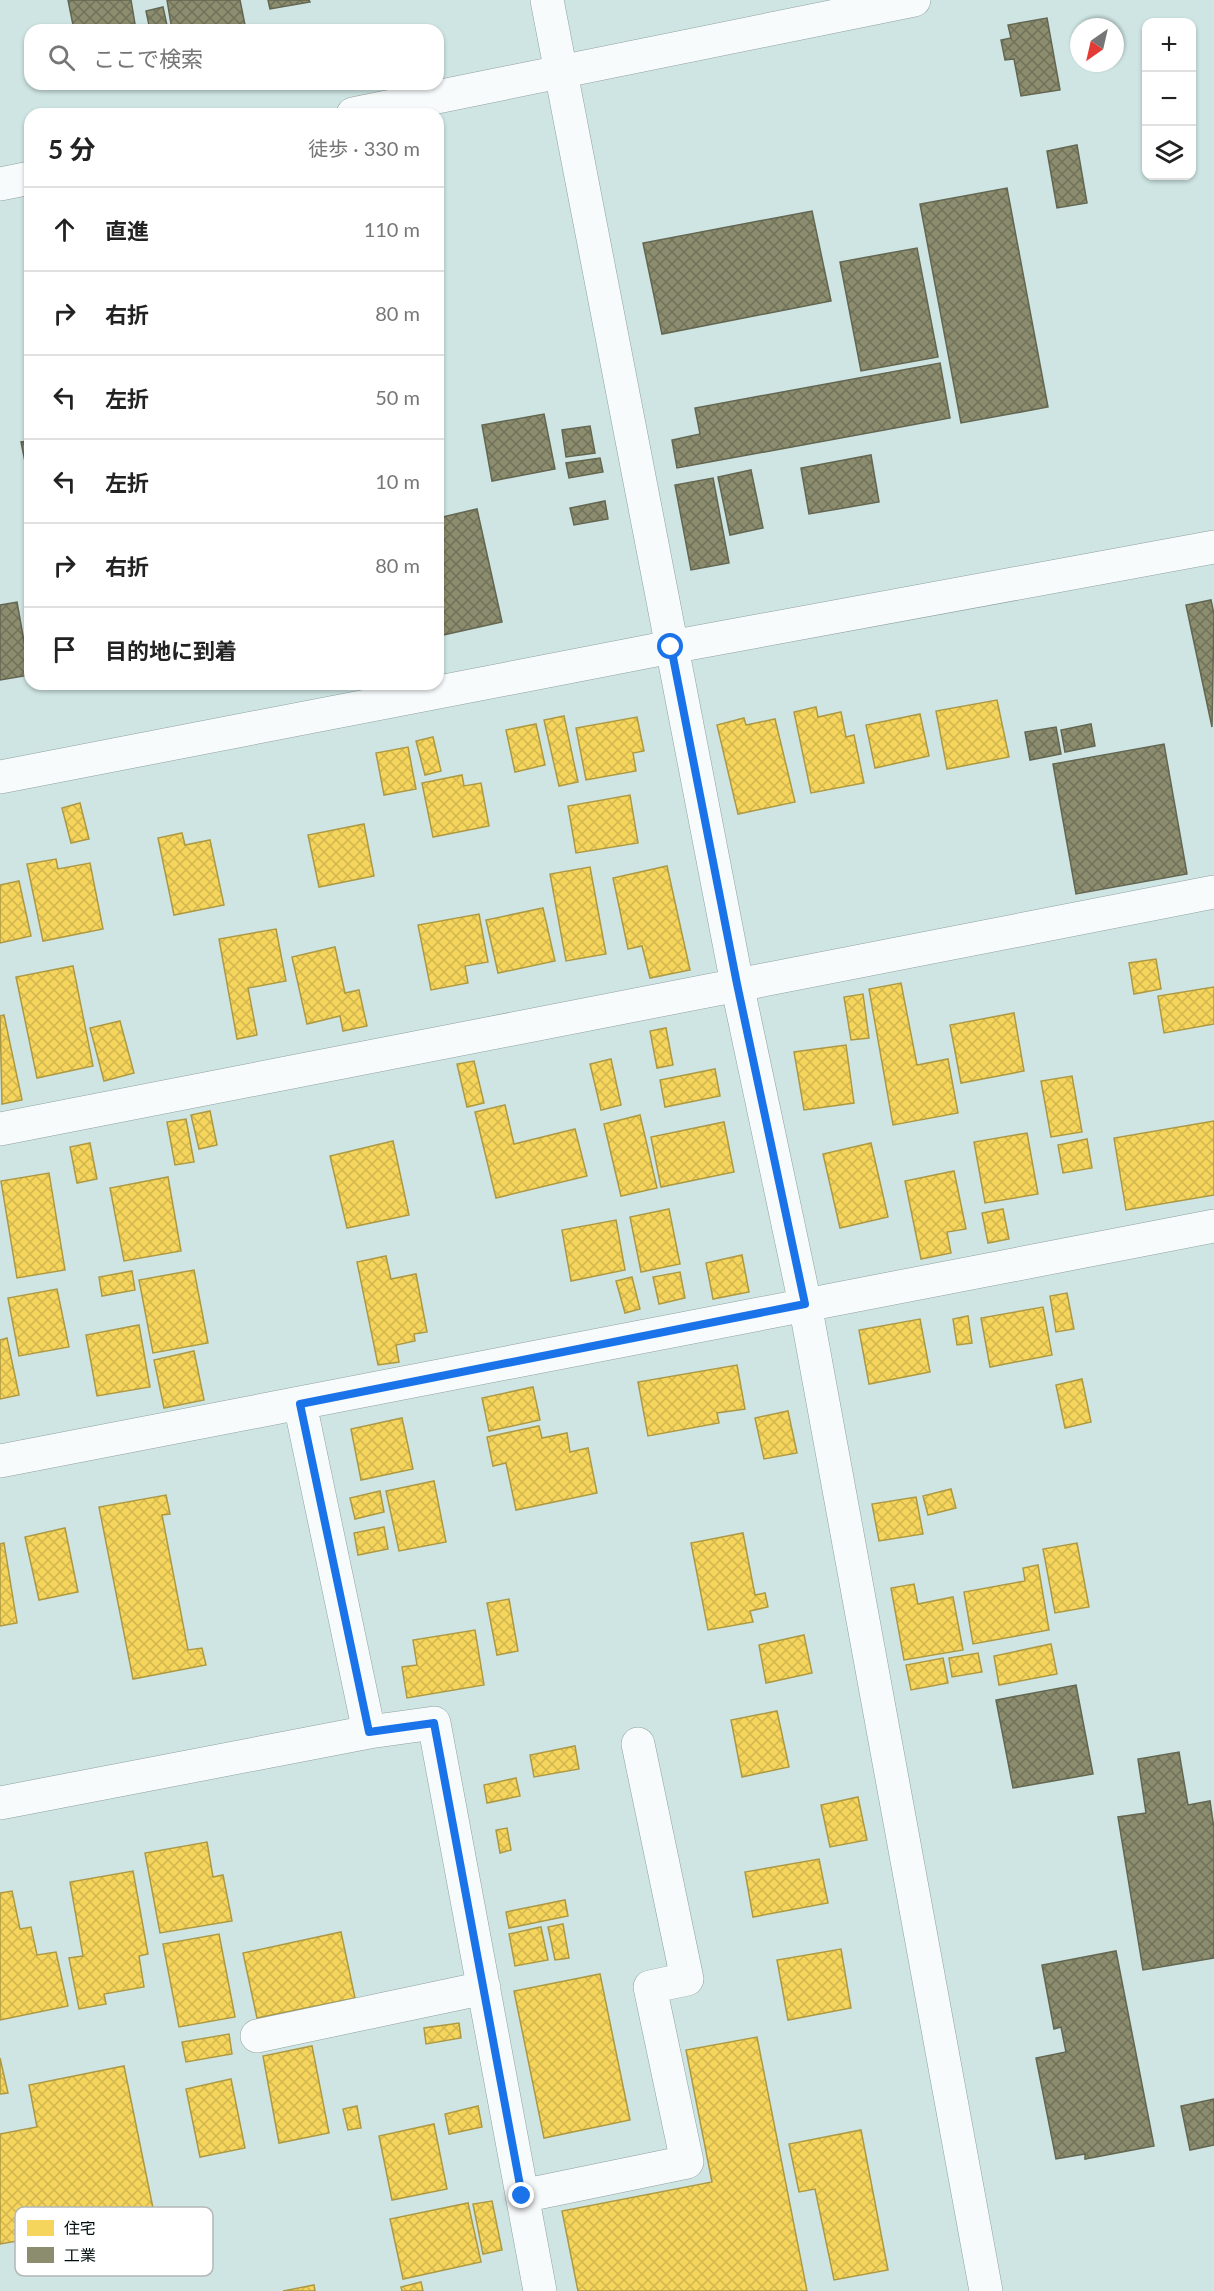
<!DOCTYPE html>
<html lang="ja">
<head>
<meta charset="utf-8">
<style>
  body { margin:0; font-family:Lato,"Noto Sans JP",sans-serif; background:#f2f2f2; color:#222 }
  .controls { position:absolute; right:18px; top:18px; display:grid; overflow:hidden; border-radius:12px; box-shadow:0 2px 4px #0004 }
  .controls button { width:54px; height:54px; display:grid; place-items:center; padding:0; border:0; border-bottom:2px solid #e0e0e0; background:#fff; color:#222; font:30px sans-serif }
  .compass { position:absolute; left:1070px; top:18px; width:54px; height:54px; border-radius:50%; background:#fff; box-shadow:0 2px 4px #0004; rotate:214deg }
  .stop { position:absolute; width:18px; height:18px; margin:-14px; border:4px solid #1a73e8; border-radius:50%; background:#fff }
  .stop.end { background:#1a73e8; border-color:#fff; box-shadow:0 2px 6px #0008 }
  .list { margin:0; padding:0; list-style:none }
  h2 { display:flex; justify-content:space-between; align-items:center; height:78px; margin:0; padding:0 24px; font-size:26px }
  h2 small { font-size:20px; font-weight:400; color:#767676 }
  .list li { display:grid; grid-template-columns:39px 1fr auto; gap:18px; align-items:center; box-sizing:border-box; height:84px; padding:0 24px; border-top:2px solid #e0e0e0 }
  .list b { display:block; font-size:22px; white-space:nowrap }
  .list em { font-size:20px; font-style:normal; color:#767676 }
  .icon { flex:none; width:33px; height:33px; fill:none; stroke:currentColor; stroke-width:2; stroke-linecap:round; stroke-linejoin:round }
  .map { position:relative; flex:none; width:1214px; height:2291px; overflow:hidden }
  .search { position:absolute; background:#fff; box-shadow:0 2px 4px #0004; left:24px; top:24px; width:420px; height:66px; display:flex; align-items:center; gap:15px; box-sizing:border-box; padding:0 21px; border-radius:18px; color:#767676; font-size:22px }
  .panel { position:absolute; background:#fff; box-shadow:0 2px 4px #0004; left:24px; top:108px; width:420px; height:582px; border-radius:18px }
  .map>svg:first-child { display:block }
</style>
</head>
<body>
<div class="map">
<svg width="1214" height="2291" viewBox="0 0 1214 2291">
  <defs>
    <pattern id="homes-cross-hatch" width="8" height="8" patternUnits="userSpaceOnUse" patternTransform="scale(1.5)"><rect width="8" height="8" fill="#f6d55c"/><path d="M0 0l8 8M0 8l8-8" fill="none" stroke="#d1b64f"/></pattern>
    <pattern id="industry-cross-hatch" width="8" height="8" patternUnits="userSpaceOnUse" patternTransform="scale(1.5)"><rect width="8" height="8" fill="#8c8c6e"/><path d="M0 0l8 8M0 8l8-8" fill="none" stroke="#707159"/></pattern>
  </defs>
  <rect width="100%" height="100%" fill="#cee5e3"/>
  <!-- homes -->
  <path fill="url(#homes-cross-hatch)" stroke="#ad9944" stroke-width="1.5" d="M997 700 1009 757 947 769 936 711Z
    M816 707 818 717 841 712 846 737 854 735 864 783 811 793 794 712Z
    M920 714 929 756 875 768 866 725Z
    M564 716 578 782 559 786 544 720Z
    M637 717 644 751 633 753 636 771 586 780 576 728Z
    M744 718 746 725 775 719 795 802 738 814 717 725Z
    M536 724 545 765 515 772 506 730Z
    M433 737 441 771 425 775 416 741Z
    M408 747 416 789 384 795 376 753Z
    M462 775 464 786 481 783 489 826 433 837 422 783Z
    M630 795 638 843 576 853 568 806Z
    M80 803 89 839 71 843 62 808Z
    M364 824 374 876 319 887 308 835Z
    M182 833 185 845 210 840 224 905 174 915 158 838Z
    M56 859 58 869 90 863 103 929 43 941 27 864Z
    M667 866 690 970 650 978 642 946 628 949 613 878Z
    M590 867 606 954 566 961 550 874Z
    M19 881 31 936 0 943V885Z
    M543 908 555 961 498 973 486 920Z
    M479 914 488 962 465 966 468 983 431 990 418 925Z
    M276 929 286 981 248 988 257 1035 237 1039 219 939Z
    M335 947 345 993 359 990 367 1026 343 1031 340 1016 307 1024 292 957Z
    M1156 959 1161 989 1134 994 1129 963Z
    M73 966 93 1066 37 1078 16 977Z
    M901 983 917 1065 948 1059 958 1113 893 1125 869 989Z
    M1214 987V1024L1164 1033 1158 996Z
    M863 994 869 1038 851 1040 844 997Z
    M1014 1013 1024 1071 961 1083 950 1025Z
    M4 1015 22 1100 2 1104 0 1016Z
    M120 1021 134 1073 104 1081 90 1028Z
    M666 1028 673 1065 657 1068 650 1031Z
    M846 1045 854 1103 804 1110 794 1052Z
    M611 1059 621 1105 601 1110 590 1064Z
    M474 1061 484 1103 467 1107 457 1064Z
    M715 1069 720 1096 665 1107 660 1080Z
    M1072 1076 1082 1132 1051 1137 1041 1081Z
    M505 1105 514 1144 575 1129 587 1176 496 1198 475 1112Z
    M210 1111 217 1145 199 1149 191 1115Z
    M640 1115 657 1188 621 1196 604 1124Z
    M186 1119 194 1162 175 1165 167 1122Z
    M1214 1121V1195L1126 1210 1114 1138Z
    M724 1122 734 1172 661 1187 651 1137Z
    M1027 1133 1038 1194 985 1203 974 1142Z
    M1087 1139 1092 1168 1063 1173 1058 1145Z
    M393 1141 409 1215 347 1228 330 1156Z
    M90 1143 97 1179 77 1183 70 1147Z
    M871 1143 888 1217 840 1228 823 1154Z
    M954 1171 966 1229 947 1232 951 1253 921 1259 905 1181Z
    M49 1173 65 1270 17 1278 1 1181Z
    M168 1177 181 1251 124 1261 110 1188Z
    M669 1209 680 1264 641 1272 630 1217Z
    M1003 1209 1009 1239 988 1243 982 1213Z
    M616 1220 625 1270 571 1281 562 1230Z
    M742 1255 749 1292 713 1299 706 1263Z
    M386 1256 391 1279 416 1274 427 1332 414 1334 415 1341 396 1345 399 1362 378 1365 357 1262Z
    M194 1270 208 1343 153 1353 139 1280Z
    M132 1271 135 1290 102 1296 99 1277Z
    M680 1272 685 1298 659 1304 653 1277Z
    M632 1277 640 1309 625 1313 616 1281Z
    M57 1289 69 1347 19 1356 8 1298Z
    M1067 1293 1074 1329 1056 1332 1050 1296Z
    M1043 1307 1052 1355 990 1367 981 1318Z
    M968 1316 972 1343 957 1345 953 1319Z
    M920 1319 930 1372 869 1384 859 1330Z
    M139 1325 150 1387 97 1396 86 1335Z
    M7 1338 19 1395 0 1399V1340Z
    M194 1351 204 1400 164 1408 154 1360Z
    M737 1365 745 1409 717 1413 719 1423 648 1436 638 1382Z
    M1082 1379 1091 1422 1065 1428 1056 1385Z
    M533 1387 540 1420 489 1431 482 1398Z
    M788 1411 797 1453 764 1459 755 1418Z
    M402 1418 413 1469 361 1480 351 1429Z
    M539 1426 542 1438 567 1433 570 1452 588 1448 597 1493 516 1510 506 1463 493 1466 487 1437Z
    M434 1481 446 1542 399 1551 386 1491Z
    M951 1489 956 1508 928 1515 923 1496Z
    M380 1491 384 1512 355 1519 350 1498Z
    M166 1495 170 1514 162 1515 188 1650 202 1648 206 1665 133 1679 99 1507Z
    M916 1497 923 1534 879 1541 872 1504Z
    M384 1527 388 1549 358 1555 354 1533Z
    M65 1528 78 1592 39 1600 25 1537Z
    M743 1533 755 1595 765 1593 768 1607 750 1611 753 1622 708 1630 691 1543Z
    M4 1543 17 1623 0 1626V1544Z
    M1077 1543 1089 1607 1055 1613 1043 1549Z
    M1038 1565 1049 1630 973 1644 964 1592 1025 1581 1023 1568Z
    M914 1584 918 1604 953 1597 963 1650 904 1660 891 1588Z
    M509 1599 518 1651 497 1655 487 1603Z
    M475 1630 484 1685 407 1698 402 1667 417 1665 413 1640Z
    M804 1635 812 1673 766 1683 759 1645Z
    M1051 1644 1057 1674 999 1685 994 1656Z
    M978 1653 982 1672 952 1677 949 1658Z
    M943 1658 948 1683 911 1690 906 1665Z
    M777 1711 789 1767 742 1777 731 1720Z
    M575 1746 579 1769 534 1777 530 1755Z
    M516 1778 520 1796 487 1803 484 1785Z
    M858 1797 867 1840 830 1847 821 1805Z
    M507 1828 511 1850 500 1853 496 1830Z
    M207 1842 213 1877 223 1875 232 1921 160 1933 145 1853Z
    M819 1859 828 1903 753 1917 745 1872Z
    M133 1871 148 1954 139 1956 144 1987 104 1994 106 2004 79 2009 69 1958 83 1956 70 1882Z
    M12 1891 20 1929 31 1927 37 1955 56 1952 68 2006 0 2020V1893Z
    M565 1900 568 1916 509 1928 506 1912Z
    M563 1924 569 1958 555 1960 548 1927Z
    M541 1927 548 1960 515 1966 509 1934Z
    M341 1932 355 1998 257 2018 243 1953Z
    M219 1934 235 2017 179 2027 163 1944Z
    M841 1949 851 2008 788 2020 777 1960Z
    M600 1974 630 2120 544 2138 514 1991Z
    M459 2023 461 2038 426 2044 424 2028Z
    M229 2034 232 2054 186 2062 182 2042Z
    M757 2037 807 2291H578L562 2211 712 2182 686 2050Z
    M312 2046 329 2133 279 2143 263 2056Z
    M0 2058 8 2093 0 2094Z
    M124 2066 154 2213 66 2231 70 2251 37 2257 34 2238 0 2244V2134L37 2127 29 2085Z
    M231 2079 245 2148 200 2157 186 2089Z
    M357 2106 361 2128 348 2130 343 2109Z
    M478 2106 482 2127 449 2134 445 2114Z
    M434 2124 447 2189 392 2200 379 2136Z
    M861 2130 888 2270 834 2280 815 2189 799 2192 789 2144Z
    M492 2201 502 2250 483 2254 473 2204Z
    M468 2203 481 2262 403 2279 390 2219Z
    M421 2282 423 2291H402L401 2287Z
    M314 2285 315 2291H283Z"/>
  <!-- industry -->
  <path fill="url(#industry-cross-hatch)" stroke="#636651" stroke-width="1.5" d="M68 0H131L136 30H74Z
    M167 0H240L246 30H172Z
    M268 0H309L310 2 270 9Z
    M163 7 168 30H150L146 11Z
    M1047 18 1060 90 1021 96 1014 59 1005 60 1001 40 1011 38 1008 25Z
    M1077 145 1087 203 1057 208 1047 151Z
    M1007 188 1048 407 961 423 920 204Z
    M812 211 831 301 662 334 643 243Z
    M917 248 938 357 861 371 840 262Z
    M940 363 950 418 677 468 672 440 700 434 695 408Z
    M544 414 555 469 492 481 482 425Z
    M590 426 595 453 566 457 562 430Z
    M30 441V486L21 442Z
    M871 455 879 502 809 514 801 468Z
    M600 458 603 472 569 478 566 463Z
    M751 470 763 528 730 535 718 477Z
    M713 478 729 563 691 570 675 485Z
    M605 501 608 519 574 525 570 508Z
    M477 509 502 622 443 635 438 613V518Z
    M1211 600 1214 614 1212 727 1186 605Z
    M17 602 30 675 0 680V605Z
    M1091 724 1095 746 1065 752 1061 730Z
    M1056 727 1061 754 1030 760 1025 732Z
    M1164 744 1187 874 1076 894 1053 764Z
    M1076 1685 1093 1774 1013 1788 996 1700Z
    M1179 1752 1188 1805 1210 1801 1214 1828V1958L1143 1970 1118 1817 1146 1813 1138 1759Z
    M1116 1951 1154 2146 1085 2159V2154L1056 2159 1036 2058 1066 2052 1061 2027 1054 2029 1042 1965Z
    M1214 2099V2145L1190 2150 1181 2106Z"/>
  <g fill="none" stroke-linecap="round" stroke-linejoin="round">
    <!-- minor casing -->
    <g stroke="#8ea09f" stroke-width="34">
      <path id="minor" d="M547 0 737 984 805 1304 986 2291
        M353 114 914 0
        M0 184 30 178
        M0 777 671 647 1214 547
        M0 1129 1214 892
        M300 1404 369 1732
        M0 1461 1214 1226
        M0 1803 369 1732 434 1723 540 2291
        M257 2036 484 1988
        M522 2196 687 2162 650 1987 687 1979 638 1744"/>
    </g>
    <!-- minor -->
    <use href="#minor" stroke="#f8fbfb" stroke-width="33"/>
  </g>
  <g fill="none" stroke-linecap="round" stroke-linejoin="round">
    <!-- route -->
    <path stroke="#1a73e8" stroke-width="8" d="M522 2196 434 1723 369 1732 300 1404 805 1304 737 984 671 647"/>
  </g>
  <!-- legend -->
  <rect x="15" y="2207" width="198" height="69" rx="9" fill="#fff" stroke="#b3b7b6" stroke-width="1.5"/>
  <rect x="27" y="2220" width="27" height="16" fill="#f6d55c"/>
  <rect x="27" y="2247" width="27" height="16" fill="#8c8c6e"/>
  <g font-size="16" fill="#020e0d">
    <text x="64" y="2234">住宅</text>
    <text x="64" y="2261">工業</text>
  </g>
</svg>
<div class="controls">
<button>+</button>
<button>−</button>
<button><svg class="icon" aria-label="layers" viewBox="0 0 24 24"><path d="M12 4l9 5-9 5-9-5zM3 14l9 5 9-5"/></svg></button>
</div>
<svg class="compass" viewBox="-18 -18 36 36"><path d="M0-13l5 13h-10z" fill="#e53935"/><path d="M0 13l5-13h-10z" fill="#767676"/></svg>
<div class="stop" style="left:671px;top:647px"></div>
<div class="stop end" style="left:522px;top:2196px"></div>
<div class="search"><svg class="icon" aria-label="search" viewBox="0 0 24 24"><circle cx="10" cy="10" r="6"/><path d="M15 15l6 6"/></svg>ここで検索</div>
<section class="panel">
<h2>5 分<small>徒歩 · 330 m</small></h2>
<ul class="list">
<li><svg class="icon" aria-label="ahead" viewBox="0 0 24 24"><path d="M12 20V5M6 11l6-6 6 6"/></svg><div><b>直進</b></div><em>110 m</em></li>
<li><svg class="icon" aria-label="right" viewBox="0 0 24 24"><path d="M7 20v-9h11M14 6l5 5-5 5"/></svg><div><b>右折</b></div><em>80 m</em></li>
<li><svg class="icon" aria-label="left" viewBox="0 0 24 24"><path d="M17 20v-9H6M10 6l-5 5 5 5"/></svg><div><b>左折</b></div><em>50 m</em></li>
<li><svg class="icon" aria-label="left" viewBox="0 0 24 24"><path d="M17 20v-9H6M10 6l-5 5 5 5"/></svg><div><b>左折</b></div><em>10 m</em></li>
<li><svg class="icon" aria-label="right" viewBox="0 0 24 24"><path d="M7 20v-9h11M14 6l5 5-5 5"/></svg><div><b>右折</b></div><em>80 m</em></li>
<li><svg class="icon" aria-label="arrive" viewBox="0 0 24 24"><path d="M6 21V4h12l-3 4 3 4H6"/></svg><div><b>目的地に到着</b></div></li>
</ul>
</section>
</div>
</body>
</html>
